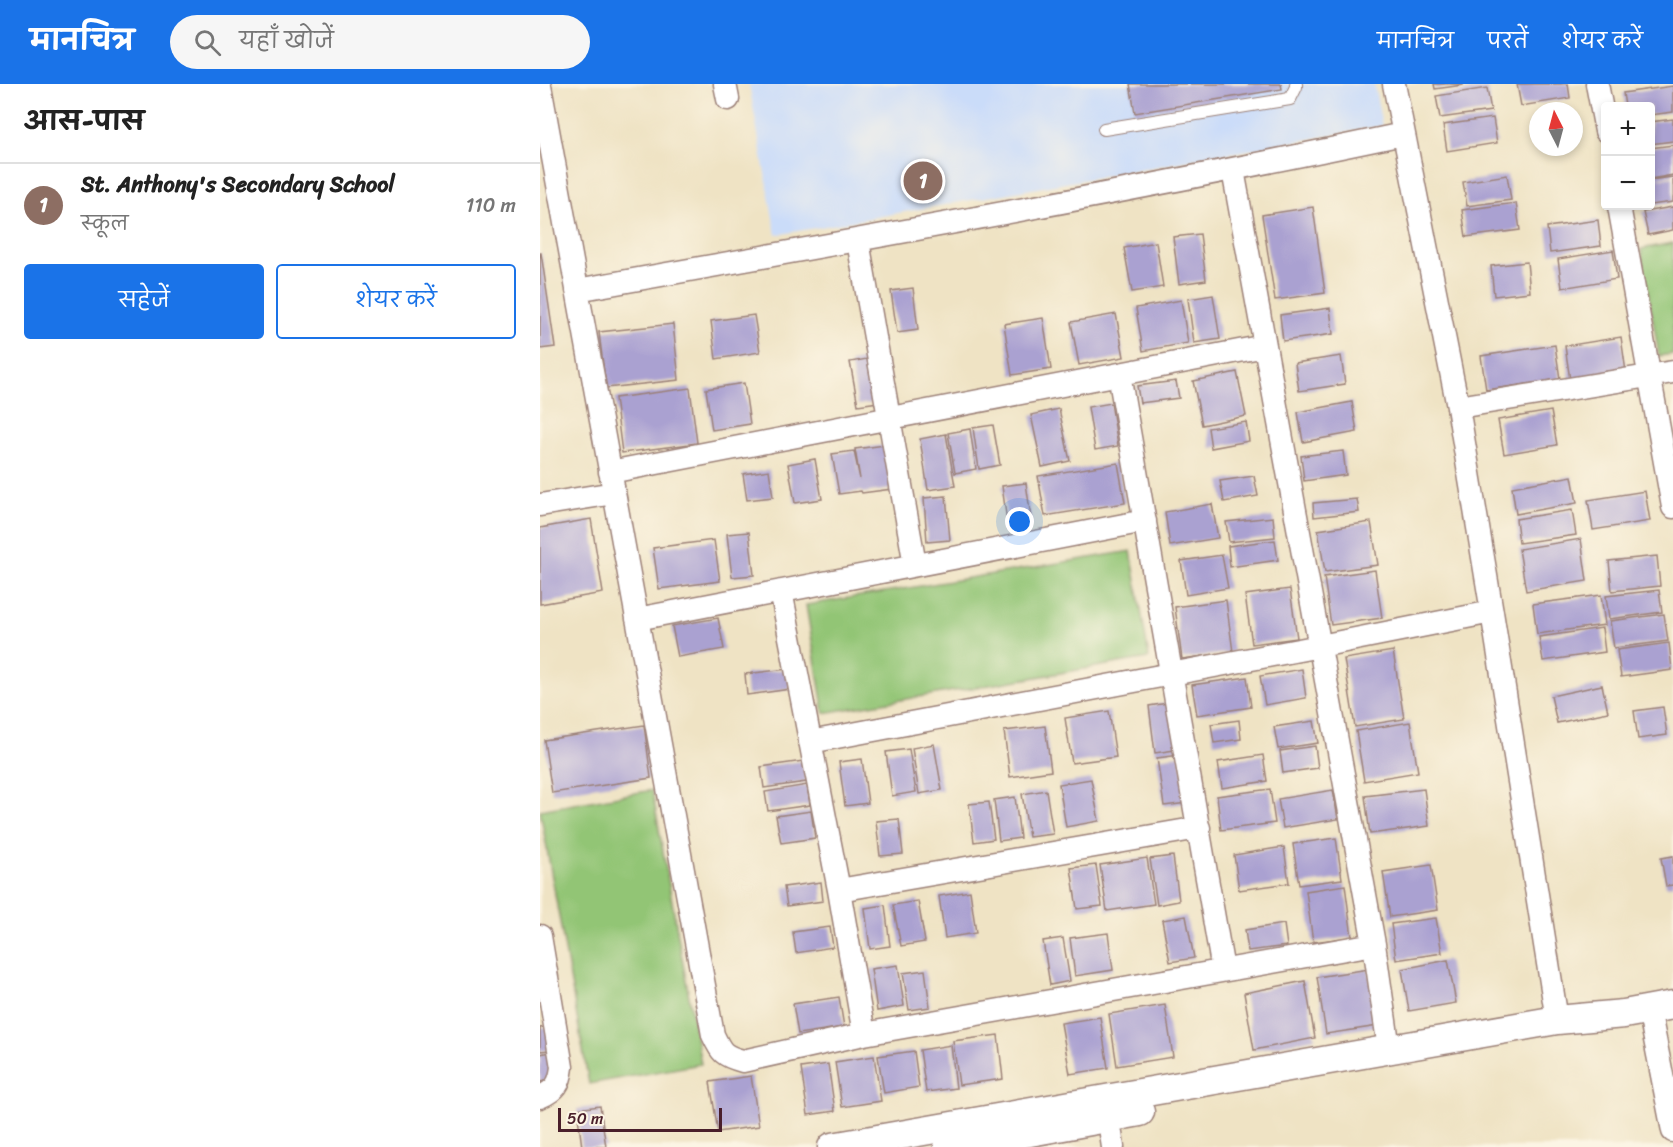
<!DOCTYPE html>
<html lang="hi">
<head>
<meta charset="utf-8">
<style>
  body { margin:0; font-family:Sriracha,"Playpen Sans Deva",sans-serif; background:#f6f6f6; color:#222 }
  .controls { position:absolute; right:18px; top:18px; display:grid; overflow:hidden; border-radius:6px; box-shadow:0 3px 9px #0003 }
  .controls button { width:54px; height:54px; display:grid; place-items:center; padding:0; border:0; border-bottom:2px solid #e0e0e0; background:#fff; color:#222; font:30px sans-serif }
  .compass { position:absolute; left:989px; top:18px; width:54px; height:54px; border-radius:50%; background:#fff; box-shadow:0 3px 9px #0003; rotate:354deg }
  .scale { position:absolute; left:18px; bottom:15px; width:164px; box-sizing:border-box; padding-left:6px; border:3px solid #4a1f2b; border-top:0; font-size:16px; line-height:21px; white-space:nowrap; color:#4a1f2b; -webkit-text-stroke:4px #fcf5e5; paint-order:stroke }
  .you { position:absolute; left:480px; top:438px; width:21px; height:21px; margin:-15px; border:4px solid #fff; border-radius:50%; background:#1a73e8; box-shadow:0 0 0 9px #1a73e833 }
  .badge { display:grid; place-items:center; width:39px; height:39px; border-radius:50%; background:#1a73e8; color:#fff; font-size:20px; font-weight:700 }
  .pin { position:absolute; translate:-50% -50%; border:3px solid #fff; box-shadow:0 2px 6px #0006 }
  .list { margin:0; padding:0; list-style:none }
  h2 { display:flex; justify-content:space-between; align-items:center; height:78px; margin:0; padding:0 24px; font-size:26px }
  h2 small { font-size:20px; font-weight:400; color:#767676 }
  .list li { display:grid; grid-template-columns:39px 1fr auto; gap:18px; align-items:center; box-sizing:border-box; height:84px; padding:0 24px; border-top:2px solid #e0e0e0 }
  .list b { display:block; font-size:22px; white-space:nowrap }
  .list p { margin:0; font-size:20px; white-space:nowrap; color:#767676 }
  .list em { font-size:20px; font-style:normal; color:#767676 }
  .actions { display:flex; gap:12px; padding:18px 24px }
  .actions a { flex:1; padding:14px 0; border:2px solid #1a73e8; border-radius:6px; text-align:center; font-size:21px; color:#1a73e8 }
  .actions .main { background:#1a73e8; color:#fff }
  .icon { flex:none; width:33px; height:33px; fill:none; stroke:currentColor; stroke-width:2; stroke-linecap:round; stroke-linejoin:round }
  .map { position:relative; flex:none; width:1133px; height:1063px; overflow:hidden }
  header { display:flex; align-items:center; gap:36px; box-sizing:border-box; height:84px; padding:0 30px; background:#1a73e8; color:#fff }
  header strong { font-size:28px }
  nav { display:flex; gap:33px; margin-inline-start:auto; font-size:21px }
  .search { width:420px; height:54px; background:#f6f6f6; display:flex; align-items:center; gap:15px; box-sizing:border-box; padding:0 21px; border-radius:33px; color:#767676; font-size:22px }
  main { display:flex }
  aside { flex:1; background:#fff }
  .map>svg:first-child { display:block }
</style>
</head>
<body>
<header>
<strong>मानचित्र</strong>
<div class="search"><svg class="icon" aria-label="search" viewBox="0 0 24 24"><circle cx="10" cy="10" r="6"/><path d="M15 15l6 6"/></svg>यहाँ खोजें</div>
<nav><a>मानचित्र</a><a>परतें</a><a>शेयर करें</a></nav>
</header>
<main>
<aside>
<h2>आस-पास<small></small></h2>
<ul class="list">
<li><span class="badge" style="background:#8d6e63">1</span><div><b>St. Anthony's Secondary School</b><p>स्कूल</p></div><em>110 m</em></li>
</ul>
<div class="actions"><a class="main">सहेजें</a><a>शेयर करें</a></div>
</aside>
<div class="map">
<svg width="1133" height="1063" viewBox="0 0 1133 1063">
  <rect width="100%" height="100%" fill="#fcf5e5"/>
  <filter id="ink" filterUnits="userSpaceOnUse"><feTurbulence type="fractalNoise" baseFrequency=".0167" numOctaves="2"/><feDisplacementMap in="SourceGraphic" scale="12" xChannelSelector="R" yChannelSelector="G"/><feConvolveMatrix kernelMatrix="1 2 1 2 8 2 1 2 1" color-interpolation-filters="sRGB"/></filter>
  <filter id="wash" filterUnits="userSpaceOnUse"><feTurbulence type="fractalNoise" baseFrequency=".008" numOctaves="4" result="noise"/><feDisplacementMap in="SourceGraphic" scale="24" xChannelSelector="R" yChannelSelector="G"/><feGaussianBlur stdDeviation="1.35" result="paint"/><feColorMatrix in="noise" values="0 0 0 0 0 0 0 0 0 0 0 0 0 0 0 0 0 1.4 0 .05"/><feComposite in="paint" operator="in"/></filter>
  <g filter="url(#wash)">
    <rect width="100%" height="100%" fill="#efe3c4"/>
    <!-- built -->
    <path fill="#cadcf9" d="M209 0H834L842 42 236 151Z"/>
    <!-- green -->
    <path fill="#92c575" stroke="#6e7250" stroke-width="1.5" d="M1133 159V270L1119 272 1101 165Z
      M591 467 609 574 284 629 266 521Z
      M112 706 161 980 49 1000 0 726Z"/>
    <g id="blocks">
      <!-- building -->
      <path fill="#aaa1d1" d="M590 0H741L742 5 595 29Z
        M894 0H923V1L895 5Z
        M977 0H1028L1030 14 981 22Z
        M1133 2V28L1110 31V22H1085L1083 9Z
        M947 4 951 27 900 34 896 12Z
        M953 34 957 59 907 67 903 41Z
        M1133 35V57L1110 60V38Z
        M1133 61V91L1110 95V64Z
        M967 91 971 116 927 122 923 98Z
        M1133 93V118L1110 121V96Z
        M976 119 980 146 926 153 922 126Z
        M773 123 785 209 735 216 722 131Z
        M1133 123V146L1108 151 1103 128Z
        M1058 136 1061 162 1010 169 1007 143Z
        M660 150 666 196 639 200 633 153Z
        M616 158 623 203 592 208 584 164Z
        M1073 166 1077 195 1022 204 1018 175Z
        M0 169H1L15 263 0 265Z
        M987 178 990 208 954 212 951 182Z
        M373 204 378 246 357 249 351 207Z
        M673 211 680 255 654 259 648 215Z
        M641 216 648 259 603 267 596 224Z
        M790 224 793 250 743 257 740 231Z
        M576 230 584 273 539 281 531 238Z
        M214 231 220 268 176 275 171 237Z
        M503 234 511 285 472 291 464 240Z
        M133 240 139 296 66 304 59 248Z
        M1081 253 1086 288 1030 296 1025 262Z
        M1015 261 1020 295 946 306 941 272Z
        M801 272 805 300 759 307 755 279Z
        M338 273 345 317 318 321 310 278Z
        M697 288 706 332 662 341 653 297Z
        M636 297 639 314 600 319 597 302Z
        M204 299 210 340 172 346 166 305Z
        M150 304 157 359 82 369 75 314Z
        M812 318 817 348 763 358 758 328Z
        M571 319 578 362 555 366 548 323Z
        M519 325 530 377 502 383 491 331Z
        M1011 327 1017 361 964 370 958 336Z
        M706 338 709 357 671 364 668 344Z
        M453 341 460 381 439 385 433 344Z
        M430 345 436 385 415 389 408 349Z
        M406 350 415 402 388 406 380 355Z
        M345 361 352 405 322 409 321 407 299 410 292 370 314 367 320 395 315 365Z
        M803 367 806 391 764 397 761 372Z
        M275 375 282 415 255 419 248 380Z
        M578 379 585 419 505 432 498 392Z
        M229 386 233 413 207 416 203 390Z
        M714 392 718 412 684 418 680 397Z
        M1032 392 1037 419 976 430 972 403Z
        M486 399 492 441 468 445 462 402Z
        M1105 407 1110 437 1053 446 1048 416Z
        M406 412 410 456 387 458 384 414Z
        M817 415 819 428 774 433 773 419Z
        M672 420 678 454 630 462 625 428Z
        M1032 426 1036 451 979 459 976 435Z
        M733 433 735 453 689 458 686 438Z
        M51 435 63 509 0 520V444Z
        M831 438 838 481 785 488 778 446Z
        M209 448 214 491 192 493 187 450Z
        M1041 455 1047 497 986 507 979 465Z
        M174 456 180 497 119 505 113 464Z
        M735 456 738 476 690 483 688 462Z
        M682 471 688 504 646 511 641 477Z
        M1117 472 1120 502 1072 507 1069 477Z
        M835 486 842 534 791 541 784 493Z
        M750 505 757 554 712 560 705 511Z
        M1119 506 1122 528 1069 535 1066 512Z
        M1061 511 1065 541 997 550 993 520Z
        M686 516 693 568 642 575 635 523Z
        M1124 530 1128 557 1074 564 1070 537Z
        M178 534 184 565 138 573 132 542Z
        M1062 544 1065 568 1003 577 999 553Z
        M1129 559 1132 586 1081 593 1077 566Z
        M853 567 864 635 815 643 804 575Z
        M248 585 250 605 207 611 205 590Z
        M762 585 766 614 725 621 720 592Z
        M707 593 711 623 657 631 652 601Z
        M1062 601 1068 628 1017 639 1011 612Z
        M634 618 641 665 615 669 609 622Z
        M1123 623 1127 651 1098 655 1094 627Z
        M569 627 576 673 532 679 525 634Z
        M699 636 701 655 674 659 671 640Z
        M774 637 778 659 738 665 734 643Z
        M870 638 878 688 824 697 816 647Z
        M104 641 111 694 12 709 4 656Z
        M505 642 511 687 470 693 464 647Z
        M394 660 402 706 379 710 372 664Z
        M775 662 778 684 743 689 740 667Z
        M369 665 376 708 352 712 346 668Z
        M640 671 647 719 624 722 617 674Z
        M723 671 727 697 682 704 678 678Z
        M322 675 328 719 305 722 299 678Z
        M263 677 266 698 224 704 221 683Z
        M551 695 559 737 526 743 519 700Z
        M267 701 270 721 228 727 225 708Z
        M730 705 735 739 681 746 677 712Z
        M884 705 889 742 830 750 825 712Z
        M506 706 513 750 489 753 482 710Z
        M793 706 798 735 743 744 738 715Z
        M475 713 480 754 459 757 454 716Z
        M449 718 454 755 434 758 429 720Z
        M271 727 275 754 241 759 236 732Z
        M359 735 363 770 340 772 336 737Z
        M796 754 802 795 759 801 753 760Z
        M744 763 749 799 699 806 694 771Z
        M633 772 639 817 617 821 610 775Z
        M1133 772V801L1126 802 1121 774Z
        M607 774 614 820 567 827 560 781Z
        M556 781 562 822 537 825 531 784Z
        M891 781 898 826 850 833 843 788Z
        M281 798 283 817 247 822 244 803Z
        M805 801 812 853 773 858 766 807Z
        M430 807 436 849 405 854 399 812Z
        M378 817 385 858 361 862 353 821Z
        M345 821 350 862 330 865 325 824Z
        M646 832 654 874 630 878 622 836Z
        M896 834 902 869 856 876 851 840Z
        M744 840 747 862 708 867 705 846Z
        M290 843 293 863 256 869 253 848Z
        M568 849 573 886 535 892 530 854Z
        M523 854 530 897 510 901 503 857Z
        M908 876 916 919 869 927 862 885Z
        M358 881 364 922 337 927 331 885Z
        M829 885 838 942 786 950 777 893Z
        M385 886 390 923 369 926 363 889Z
        M765 897 775 954 714 966 704 909Z
        M299 913 304 943 258 950 253 920Z
        M625 921 633 973 577 982 569 930Z
        M560 933 568 984 530 990 521 939Z
        M7 943 11 966 0 967V944Z
        M458 951 463 995 419 1001 413 957Z
        M411 961 416 1004 386 1008 380 966Z
        M374 967 379 1003 344 1009 338 972Z
        M11 968 15 996 0 998V970Z
        M334 972 341 1017 302 1023 295 978Z
        M288 980 295 1027 268 1031 261 984Z
        M211 992 219 1042 178 1048 170 998Z
        M60 1022 66 1063H42L37 1025Z"/>
    </g>
  </g>
  <g filter="url(#ink)">
    <use href="#blocks" fill-opacity="0" stroke="#9c8178" stroke-width="1.5"/>
    <g fill="none" stroke-linecap="round" stroke-linejoin="round">
      <!-- service casing -->
      <g stroke="#9c8178" stroke-width="14">
        <path id="service" d="M564 45 750 15 756 3V0"/>
      </g>
      <!-- minor casing -->
      <g stroke="#9c8178" stroke-width="25">
        <path id="minor" d="M185 0 188 15
          M854 0 918 323 952 528 1017 936
          M1057 0 1066 47
          M0 2 173 951C181 968 183 972 203 977L324 950 834 860
          M693 86 834 860 849 965
          M1079 122 1133 423
          M318 157 375 481
          M37 206C313 157 589 108 863 50
          M579 290 683 886
          M918 323 1133 288
          M70 388 725 262
          M0 421 74 409
          M241 507 299 806 324 950
          M97 535 605 437
          M270 658 780 562 952 528
          M299 806 659 744
          M0 852 22 983C20 1000 16 1006 0 1013
          M1109 925 1133 1047
          M566 1017 573 1063"/>
      </g>
      <!-- tertiary casing -->
      <g stroke="#9c8178" stroke-width="31">
        <path id="tertiary" d="M292 1063 1017 936 1084 930 1133 921
          M408 1063 600 1028"/>
      </g>
      <!-- service -->
      <use href="#service" stroke="#fff" stroke-width="12"/>
      <!-- minor -->
      <use href="#minor" stroke="#fff" stroke-width="22"/>
      <!-- tertiary -->
      <use href="#tertiary" stroke="#fff" stroke-width="28"/>
    </g>
  </g>
</svg>
<div class="controls">
<button>+</button>
<button>−</button>
</div>
<svg class="compass" viewBox="-18 -18 36 36"><path d="M0-13l5 13h-10z" fill="#e53935"/><path d="M0 13l5-13h-10z" fill="#767676"/></svg>
<div class="scale">50 m</div>
<div class="you"></div>
<div class="pin badge" style="left:383px;top:97px;background:#8d6e63">1</div>
</div>
</main>
</body>
</html>
